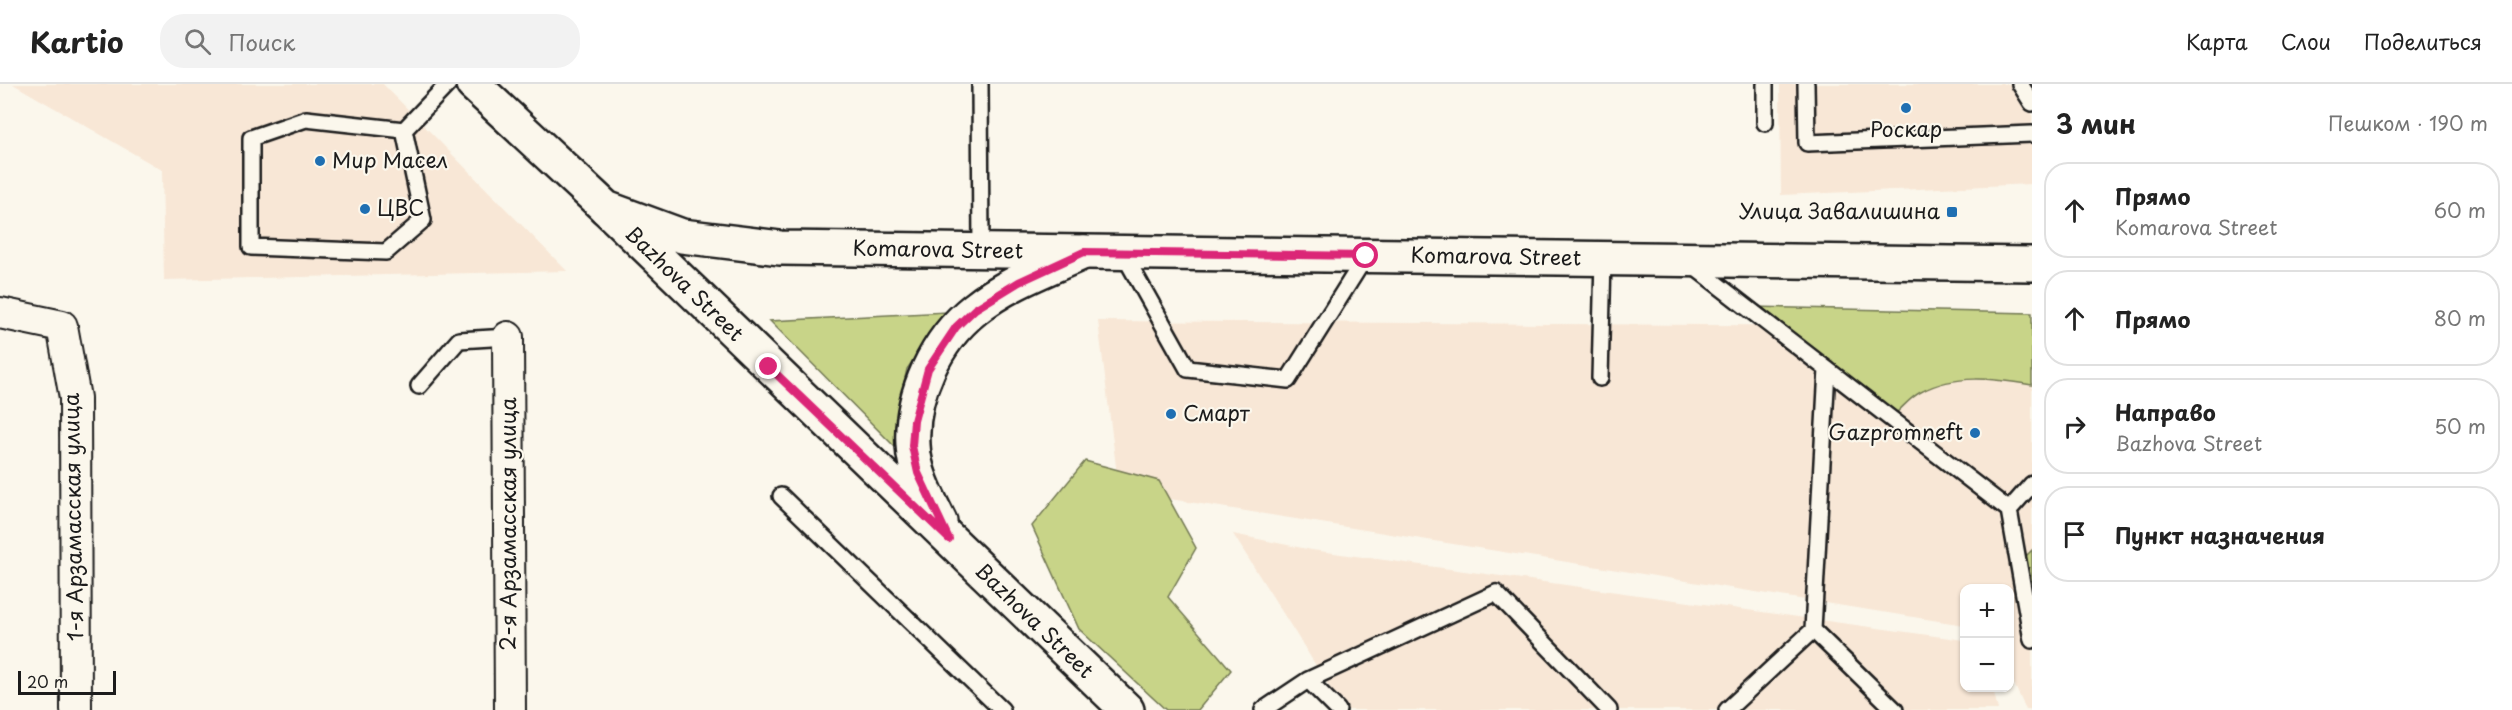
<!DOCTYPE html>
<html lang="ru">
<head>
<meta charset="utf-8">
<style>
  body { margin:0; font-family:"Playpen Sans",sans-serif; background:#f2f2f2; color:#222 }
  .controls { position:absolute; right:18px; bottom:18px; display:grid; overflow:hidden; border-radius:12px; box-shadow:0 2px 4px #0004 }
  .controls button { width:54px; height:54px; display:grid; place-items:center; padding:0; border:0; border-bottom:2px solid #e0e0e0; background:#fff; color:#222; font:30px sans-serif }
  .scale { position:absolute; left:18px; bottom:15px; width:98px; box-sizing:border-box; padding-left:6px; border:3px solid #1c1c1c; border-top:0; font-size:16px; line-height:21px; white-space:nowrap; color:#1c1c1c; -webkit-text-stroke:4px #fbf7ec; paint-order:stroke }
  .stop { position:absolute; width:18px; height:18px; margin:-14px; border:4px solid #db2777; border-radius:50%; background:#fff }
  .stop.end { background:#db2777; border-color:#fff; box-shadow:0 2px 6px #0008 }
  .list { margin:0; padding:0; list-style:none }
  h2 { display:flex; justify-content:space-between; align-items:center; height:78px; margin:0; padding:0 24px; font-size:26px }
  h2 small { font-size:20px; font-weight:400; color:#767676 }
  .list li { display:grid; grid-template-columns:39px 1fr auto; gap:18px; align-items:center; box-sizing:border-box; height:96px; margin:0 12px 12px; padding:0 12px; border:2px solid #e0e0e0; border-radius:24px }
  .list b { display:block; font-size:22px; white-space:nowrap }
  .list p { margin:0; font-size:20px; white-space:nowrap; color:#767676 }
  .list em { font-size:20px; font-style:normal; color:#767676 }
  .icon { flex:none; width:33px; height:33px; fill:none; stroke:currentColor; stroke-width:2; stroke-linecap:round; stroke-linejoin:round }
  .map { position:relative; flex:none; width:2032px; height:626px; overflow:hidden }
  header { display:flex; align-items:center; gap:36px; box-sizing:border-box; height:84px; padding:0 30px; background:#fff; border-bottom:2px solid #e0e0e0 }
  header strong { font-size:28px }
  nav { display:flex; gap:33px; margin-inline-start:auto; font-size:21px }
  .search { width:420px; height:54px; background:#f2f2f2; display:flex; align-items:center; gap:15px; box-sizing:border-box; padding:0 21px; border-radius:24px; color:#767676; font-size:22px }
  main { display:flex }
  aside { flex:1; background:#fff }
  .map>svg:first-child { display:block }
</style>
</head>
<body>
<header>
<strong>Kartio</strong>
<div class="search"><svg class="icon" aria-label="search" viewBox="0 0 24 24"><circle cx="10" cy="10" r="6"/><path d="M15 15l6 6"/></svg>Поиск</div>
<nav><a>Карта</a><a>Слои</a><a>Поделиться</a></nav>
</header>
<main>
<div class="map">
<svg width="2032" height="626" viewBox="0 0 2032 626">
  <rect width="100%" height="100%" fill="#fbf7ec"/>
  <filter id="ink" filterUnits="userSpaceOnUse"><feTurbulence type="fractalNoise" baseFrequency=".0167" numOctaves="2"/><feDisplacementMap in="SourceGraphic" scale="12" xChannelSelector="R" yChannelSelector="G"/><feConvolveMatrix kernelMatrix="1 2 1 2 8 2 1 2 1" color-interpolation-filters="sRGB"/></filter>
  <g filter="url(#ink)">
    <!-- built -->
    <path fill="#f8e7d6" d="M13 0H383L567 187 164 196 162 86Z
      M1780 0H2032V100L1781 111Z
      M1098 237 2032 243V626H2026L2010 591V504H1964V541L1119 407Z
      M1233 450 1312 466 1964 556V604H1993L1998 626H1344Z"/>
    <!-- green -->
    <path fill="#c8d488" stroke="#727852" stroke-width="1.5" d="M1753 223 2032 229V301C1994 295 1956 289 1921 308 1912 312 1904 322 1896 329Z
      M947 228 907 285 897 328 895 363 770 237Z
      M1085 377 1159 397 1196 464 1168 513 1231 586 1198 626H1166L1079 545 1032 442Z
      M2032 466V514L2026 472Z"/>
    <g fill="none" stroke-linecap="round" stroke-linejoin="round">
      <!-- service casing -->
      <g stroke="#1c1c1c" stroke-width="20">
        <path id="service" d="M980 0 981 167
          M1765 0V39
          M1806 0 1807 59 2032 50
          M2020 0 2032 19
          M306 35 404 46 423 136 386 168 251 163V54Z
          M404 46 448 0
          M1123 169 1188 285 1288 296 1366 172
          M1692 181 2009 426 2032 400
          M1600 294 1603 175
          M419 302 459 256 508 253
          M781 412 1002 626
          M2009 426 2032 556
          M1813 546 1827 285
          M1308 596 1338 626
          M1263 626 1308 596 1496 509 1609 626
          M1727 626 1813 546 1895 626"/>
      </g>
      <!-- minor casing -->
      <g stroke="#1c1c1c" stroke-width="34">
        <path id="minor" d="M0 229 62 242 75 314 76 626
          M508 253 510 626"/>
      </g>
      <!-- secondary casing -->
      <g stroke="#1c1c1c" stroke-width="38">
        <path id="secondary" d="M606 124 1127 626
          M940 438C928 414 914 388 913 361 910 311 936 256 975 225 1007 199 1047 185 1084 168"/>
      </g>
      <!-- primary casing -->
      <g stroke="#1c1c1c" stroke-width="38">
        <path id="primary" d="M473 0 606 124 682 152 780 164 2032 180"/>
      </g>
      <!-- service -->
      <use href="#service" stroke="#fbf7ec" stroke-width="15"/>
      <!-- minor -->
      <use href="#minor" stroke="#fbf7ec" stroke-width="30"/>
      <!-- secondary -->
      <use href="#secondary" stroke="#fbf7ec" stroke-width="33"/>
      <!-- primary -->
      <use href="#primary" stroke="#fbf7ec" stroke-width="33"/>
    </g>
  </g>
  <g fill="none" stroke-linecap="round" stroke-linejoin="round" filter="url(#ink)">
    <!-- route -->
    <path stroke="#db2777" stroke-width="8" d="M769 283 949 455 918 389 912 362 914 337 928 285 956 243 975 225 1019 198 1084 168 1366 172"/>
  </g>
  <!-- markers -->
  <g fill="#1f6fb2" stroke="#fbf7ec" stroke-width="2">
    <circle cx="1906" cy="24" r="6"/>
    <circle cx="320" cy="77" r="6"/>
    <circle cx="365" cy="125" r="6"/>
    <rect x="1946" y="122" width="12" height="12" rx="3"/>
    <circle cx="1171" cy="330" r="6"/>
    <circle cx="1975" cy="349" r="6"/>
  </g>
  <g text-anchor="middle" stroke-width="4.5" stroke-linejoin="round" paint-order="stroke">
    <!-- poi labels -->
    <g font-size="21" fill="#1c1c1c" stroke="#fbf7ec" text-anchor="start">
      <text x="1906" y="53" text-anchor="middle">Роскар</text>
      <text x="332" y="84">Мир Масел</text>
      <text x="377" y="132">ЦВС</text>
      <text x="1940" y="135" text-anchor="end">Улица Завалишина</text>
      <text x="1183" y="337">Смарт</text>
      <text x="1963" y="356" text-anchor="end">Gazpromneft</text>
    </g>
    <!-- street labels -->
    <g font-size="21" fill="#1c1c1c" stroke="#fbf7ec">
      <text transform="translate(938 166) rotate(1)" y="7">Komarova Street</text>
      <text transform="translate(1496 173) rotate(1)" y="7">Komarova Street</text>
      <text transform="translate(684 200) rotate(44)" y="7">Bazhova Street</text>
      <text transform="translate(74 433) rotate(-91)" y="7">1-я Арзамасская улица</text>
      <text transform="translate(509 440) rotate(-90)" y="7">2-я Арзамасская улица</text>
      <text transform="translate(1034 537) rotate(44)" y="7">Bazhova Street</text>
    </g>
  </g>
</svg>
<div class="controls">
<button>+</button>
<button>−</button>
</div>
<div class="scale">20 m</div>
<div class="stop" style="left:1366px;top:172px"></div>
<div class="stop end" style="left:769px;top:283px"></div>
</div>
<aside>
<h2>3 мин<small>Пешком · 190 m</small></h2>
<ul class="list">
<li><svg class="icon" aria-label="ahead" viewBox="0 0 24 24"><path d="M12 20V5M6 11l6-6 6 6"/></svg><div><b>Прямо</b><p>Komarova Street</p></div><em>60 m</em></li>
<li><svg class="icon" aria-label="ahead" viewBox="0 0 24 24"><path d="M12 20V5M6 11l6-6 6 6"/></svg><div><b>Прямо</b></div><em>80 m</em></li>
<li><svg class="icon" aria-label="right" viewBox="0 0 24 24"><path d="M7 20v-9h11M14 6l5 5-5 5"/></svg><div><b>Направо</b><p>Bazhova Street</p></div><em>50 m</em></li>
<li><svg class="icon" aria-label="arrive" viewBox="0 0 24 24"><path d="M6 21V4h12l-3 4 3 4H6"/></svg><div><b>Пункт назначения</b></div></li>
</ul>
</aside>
</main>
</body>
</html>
